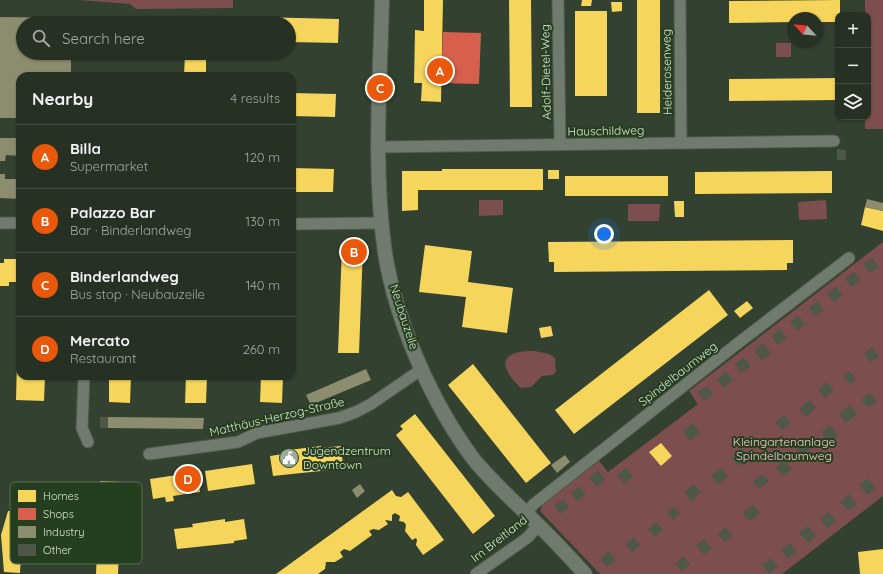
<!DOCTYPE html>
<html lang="en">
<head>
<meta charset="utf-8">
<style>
  body { margin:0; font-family:Quicksand,sans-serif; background:#323d31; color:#f1f3f6 }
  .controls { position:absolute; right:12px; top:12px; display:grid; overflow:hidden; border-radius:8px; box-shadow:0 1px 3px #0004 }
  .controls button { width:36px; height:36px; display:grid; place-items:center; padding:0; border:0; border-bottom:1px solid #424c41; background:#263124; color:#f1f3f6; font:20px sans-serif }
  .compass { position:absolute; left:787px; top:12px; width:36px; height:36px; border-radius:50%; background:#263124; box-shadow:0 1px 3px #0004; rotate:296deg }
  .you { position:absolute; left:604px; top:234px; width:14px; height:14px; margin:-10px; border:3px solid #fff; border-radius:50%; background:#1a73e8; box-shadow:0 0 0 6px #1a73e833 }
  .badge { display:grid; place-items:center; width:26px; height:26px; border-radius:50%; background:#ea580c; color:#fff; font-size:13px; font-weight:700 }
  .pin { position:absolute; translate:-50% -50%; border:2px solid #fff; box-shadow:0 1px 4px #0006 }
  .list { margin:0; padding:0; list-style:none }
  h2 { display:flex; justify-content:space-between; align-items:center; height:52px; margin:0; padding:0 16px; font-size:17px }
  h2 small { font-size:13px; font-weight:400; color:#a4a9a6 }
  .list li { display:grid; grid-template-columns:26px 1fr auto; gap:12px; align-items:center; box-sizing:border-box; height:64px; padding:0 16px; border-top:1px solid #424c41 }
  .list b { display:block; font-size:15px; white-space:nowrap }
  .list p { margin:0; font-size:13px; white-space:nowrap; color:#a4a9a6 }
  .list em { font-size:13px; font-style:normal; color:#a4a9a6 }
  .icon { flex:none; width:22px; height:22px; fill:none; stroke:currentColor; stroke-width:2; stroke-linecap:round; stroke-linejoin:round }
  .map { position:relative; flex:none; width:883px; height:574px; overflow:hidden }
  .search { position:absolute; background:#263124; box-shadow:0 1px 3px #0004; left:16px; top:16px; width:280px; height:44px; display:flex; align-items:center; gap:10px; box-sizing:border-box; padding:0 14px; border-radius:22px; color:#a4a9a6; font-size:15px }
  .panel { position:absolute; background:#263124; box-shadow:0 1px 3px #0004; left:16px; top:72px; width:280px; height:308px; border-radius:12px }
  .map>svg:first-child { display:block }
</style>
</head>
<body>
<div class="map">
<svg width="883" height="574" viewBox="0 0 883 574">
  <rect width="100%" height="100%" fill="#334130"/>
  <!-- green -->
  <path fill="#7c4e4d" d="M79 0H233V8L136 9 130 4Z
    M865 0H883V129H865V117H868V15H865Z
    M776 43H791V57H776Z
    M479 200H503V215L479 216Z
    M826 200 827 219 799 220 798 202Z
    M628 204H660L659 221H628Z
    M883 242V496L782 574H600L540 511 543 504 599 461 608 472 698 404 689 391Z
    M535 351 549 354 555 358 556 372 553 375 542 376 531 387 521 388C513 381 495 361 513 354 519 351 528 351 535 351Z"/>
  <!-- homes -->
  <path fill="#f6d55c" d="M424 0H443L441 102 421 101 422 83H414L415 30 424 31Z
    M509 0H531L532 107H510Z
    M582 0H592L591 6H581Z
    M637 0H660V113H637Z
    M840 0V15H838V22H817V18H793V22L729 23V1Z
    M611 2H622V11L612 12Z
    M575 11H607V96H575Z
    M257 17 339 19 338 43 289 42V23H257Z
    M185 53H206V76H184Z
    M838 78V100L729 101V79Z
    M292 93 336 94 335 117 292 116Z
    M292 168 334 169 333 192H292Z
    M442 169H543V190H418V210L402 211V171H442Z
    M548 170H559V179H548Z
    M832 171V193L695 194V172Z
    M565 176H668V196H565Z
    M674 201H684V217H675Z
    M865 207 883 211V231L861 225Z
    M793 240V263H787V270L554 272V262H549L548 242Z
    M425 245 472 251 468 282 513 288 507 333 462 327 466 297 419 292Z
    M342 246 363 247 359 353H338Z
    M4 259H20V282H9V286H0V263H4Z
    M709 290 728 315 574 434 555 410Z
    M747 301 753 308 740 318 734 311Z
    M18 323H20V376H45L44 401 16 400Z
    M551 326 553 336 541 338 539 328Z
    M473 364 551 463 526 483 448 385Z
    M109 376H131L130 403 109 402Z
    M186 376H207L206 403H185Z
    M261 376H283L282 403 260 402Z
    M415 414 495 516 473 534 396 435 403 429 400 426Z
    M661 443 672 456 661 466 649 452Z
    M321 446V448L341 446 343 466 330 468V470L273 476 270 456 289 453V450Z
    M252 464 255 484 208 491 205 471Z
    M197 472 200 492 173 496 174 501 166 502 165 497 153 499 150 479Z
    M100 481 122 482 118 574H96Z
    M392 490 396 496 401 497 408 492 444 540 423 555 416 545 417 540 416 538 412 540 405 531 406 525 404 522 399 521 400 516 395 513 392 515V521L385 520 388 524 379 530 373 529 369 531 372 535 350 551 344 549 340 552 343 557 335 562H326L325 569 318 574H276Z
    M25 498H42V536L55 537 54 557 21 555 20 573 4 572 1 535 8 511 24 512Z
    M225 519V522L244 519 247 539 234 541V543L177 549 174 529 193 527 192 524Z
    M883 549V574H860L858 552Z"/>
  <!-- shops -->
  <path fill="#d6604d" d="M443 32 481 33 479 84 441 83Z"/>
  <!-- industry -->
  <path fill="#8c8c6e" d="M0 17 72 18V23H23V53H71V76H20V118H0Z
    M0 138H20V156L6 155 5 161H0Z
    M0 174H5V179H20V199L0 198Z
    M867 199 883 203V211L865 207Z
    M366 369 371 380 311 405 306 395Z
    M108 417 204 418 203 429 108 428Z
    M565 455 570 462 557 473 551 465Z
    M360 484 365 491 357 498 352 490Z"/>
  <!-- building -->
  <path fill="#4f5848" d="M837 149 846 150V160H837Z
    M872 258 879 267 870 273 863 264Z
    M854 272 861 280 852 287 845 279Z
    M836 287 843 295 834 302 827 293Z
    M817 301 824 310 815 316 809 308Z
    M798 315 805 324 797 331 790 322Z
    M780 329 787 338 778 345 771 336Z
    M763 343 771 353 762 360 754 351Z
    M872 347 879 356 871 363 864 354Z
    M744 357 751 366 741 373 735 364Z
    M726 371 733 380 724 388 717 379Z
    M849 371 856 379 850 384 843 376Z
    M827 382 834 390 825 398 818 390Z
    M707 386 713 394 705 401 698 392Z
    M869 392 877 401 869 408 861 400Z
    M810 400 816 408 806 417 799 409Z
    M849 405 857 414 846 423 839 414Z
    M784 415 791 423 782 430 775 422Z
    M100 417H108V428H100Z
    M693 423 700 433 690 441 683 431Z
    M830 425 838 435 829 442 821 432Z
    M763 436 770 444 762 451 756 443Z
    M806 440 812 447 803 455 796 448Z
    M741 448 749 457 739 466 732 458Z
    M784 460 792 469 783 476 776 468Z
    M626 467 633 476 624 484 617 475Z
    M721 468 728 476 718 485 711 476Z
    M598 470 605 479 596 487 589 477Z
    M762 474 769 481 759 489 753 482Z
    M868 478 876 488 868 495 859 485Z
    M694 484 701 493 691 501 684 492Z
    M579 486 586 494 577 501 571 493Z
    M849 494 857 504 848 511 840 502Z
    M563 499 569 507 560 514 554 506Z
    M753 505 760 513 750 521 743 513Z
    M674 507 680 514 673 520 667 513Z
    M829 512 836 521 827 528 820 519Z
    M656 522 663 530 655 537 648 529Z
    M808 526 816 536 808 543 799 533Z
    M725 527 733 535 725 542 717 534Z
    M634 537 640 545 632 552 625 544Z
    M704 539 712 548 704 555 696 546Z
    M790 543 797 551 788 559 781 550Z
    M609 551 616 560 607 567 600 558Z
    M684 556 690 564 682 571 675 563Z
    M771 558 778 567 769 574 762 565Z"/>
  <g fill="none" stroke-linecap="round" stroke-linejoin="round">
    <!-- minor casing -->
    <g stroke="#505c4e" stroke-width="13">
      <path id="minor" d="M558 0 560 145
        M680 0 681 143
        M379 147 834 141
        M0 223H20
        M292 224 382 223
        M84 376 82 428 88 442
        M149 454 238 442 257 433 339 418 356 412 371 404 422 369
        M526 513 534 504 733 347 849 258
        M476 574 527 538 539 525"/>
    </g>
    <!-- tertiary casing -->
    <g stroke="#505c4e" stroke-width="16">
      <path id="tertiary" d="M382 0C380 84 373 170 385 253 396 322 433 406 475 461 491 480 509 497 527 514 547 533 566 553 585 574"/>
    </g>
    <!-- minor -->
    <use href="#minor" stroke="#6f7b6c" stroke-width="11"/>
    <!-- tertiary -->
    <use href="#tertiary" stroke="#6f7b6c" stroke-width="14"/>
  </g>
  <!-- icons -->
  <defs>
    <g id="civic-disc" transform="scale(1)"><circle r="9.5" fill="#9cab99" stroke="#253e1f"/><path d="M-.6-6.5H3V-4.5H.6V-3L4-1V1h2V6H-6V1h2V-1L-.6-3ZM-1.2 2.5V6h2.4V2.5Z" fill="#fff"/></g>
  </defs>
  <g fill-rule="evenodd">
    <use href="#civic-disc" x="289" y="458"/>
  </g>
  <g text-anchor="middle" stroke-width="4" stroke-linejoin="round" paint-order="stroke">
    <!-- street labels -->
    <g font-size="12" fill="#d5e4d1" stroke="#253e1f">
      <text transform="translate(546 72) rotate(-91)" y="4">Adolf-Dietel-Weg</text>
      <text transform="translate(667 72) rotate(-91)" y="4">Heiderosenweg</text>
      <text transform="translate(606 131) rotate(-1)" y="4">Hauschildweg</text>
      <text transform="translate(404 317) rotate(72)" y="4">Neubauzeile</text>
      <text transform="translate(678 374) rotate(-38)" y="4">Spindelbaumweg</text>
      <text transform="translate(277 417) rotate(-13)" y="4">Matthäus-Herzog-Straße</text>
      <text transform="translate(499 539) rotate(-38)" y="4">Im Breitland</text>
    </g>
    <!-- park labels -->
    <g font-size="12" fill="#f8cac9" stroke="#253e1f">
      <text x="784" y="446">Kleingartenanlage<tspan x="784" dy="14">Spindelbaumweg</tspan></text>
    </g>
    <!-- poi labels -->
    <g font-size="12" fill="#d5e4d1" stroke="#253e1f" text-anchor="start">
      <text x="303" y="455">Jugendzentrum<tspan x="303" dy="14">Downtown</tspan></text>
    </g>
  </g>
  <!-- legend -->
  <rect x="10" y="482" width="132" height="82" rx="6" fill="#253e1f" stroke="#5a7054" stroke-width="1"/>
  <rect x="18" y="490" width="18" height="12" fill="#f6d55c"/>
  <rect x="18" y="508" width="18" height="12" fill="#d6604d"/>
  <rect x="18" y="526" width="18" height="12" fill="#8c8c6e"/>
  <rect x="18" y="544" width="18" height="12" fill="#4f5848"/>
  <g font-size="11" fill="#d5e4d1">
    <text x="43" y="500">Homes</text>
    <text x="43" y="518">Shops</text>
    <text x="43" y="536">Industry</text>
    <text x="43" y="554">Other</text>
  </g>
</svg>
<div class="controls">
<button>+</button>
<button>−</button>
<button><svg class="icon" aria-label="layers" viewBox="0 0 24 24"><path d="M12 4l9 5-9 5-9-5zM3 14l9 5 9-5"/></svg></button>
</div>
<svg class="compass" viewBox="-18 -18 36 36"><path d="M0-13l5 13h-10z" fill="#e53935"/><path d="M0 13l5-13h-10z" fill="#a4a9a6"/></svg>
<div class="you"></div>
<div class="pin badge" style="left:440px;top:71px">A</div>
<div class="pin badge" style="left:354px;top:252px">B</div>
<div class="pin badge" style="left:380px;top:88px">C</div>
<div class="pin badge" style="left:188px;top:479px">D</div>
<div class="search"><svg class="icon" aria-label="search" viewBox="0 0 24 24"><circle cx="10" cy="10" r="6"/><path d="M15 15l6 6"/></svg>Search here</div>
<section class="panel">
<h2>Nearby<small>4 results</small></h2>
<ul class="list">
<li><span class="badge">A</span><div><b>Billa</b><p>Supermarket</p></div><em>120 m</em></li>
<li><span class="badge">B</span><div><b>Palazzo Bar</b><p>Bar · Binderlandweg</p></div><em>130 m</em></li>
<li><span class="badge">C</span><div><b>Binderlandweg</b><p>Bus stop · Neubauzeile</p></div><em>140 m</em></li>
<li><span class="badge">D</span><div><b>Mercato</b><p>Restaurant</p></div><em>260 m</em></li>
</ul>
</section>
</div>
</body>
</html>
